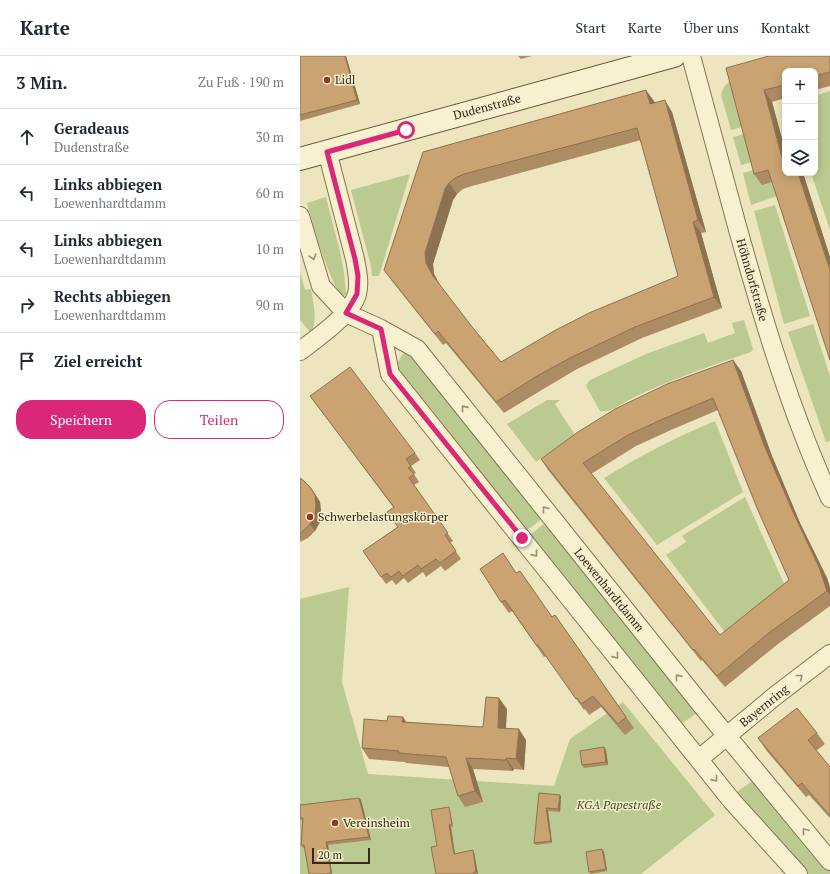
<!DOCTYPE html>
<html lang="de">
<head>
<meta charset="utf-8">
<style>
  body { margin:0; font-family:"PT Serif",serif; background:#f6f6f7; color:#1f2937 }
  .controls { position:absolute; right:12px; top:12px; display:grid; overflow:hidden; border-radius:8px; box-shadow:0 2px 10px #0003 }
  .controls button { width:36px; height:36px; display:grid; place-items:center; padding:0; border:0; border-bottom:1px solid #e0e1e3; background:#fff; color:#1f2937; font:20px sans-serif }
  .scale { position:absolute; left:12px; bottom:10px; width:58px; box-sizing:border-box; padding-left:4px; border:2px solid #332a1b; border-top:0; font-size:11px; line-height:14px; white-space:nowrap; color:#332a1b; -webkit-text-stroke:3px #f4eecc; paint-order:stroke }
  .stop { position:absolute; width:12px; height:12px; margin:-9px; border:3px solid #db2777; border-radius:50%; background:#fff }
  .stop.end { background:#db2777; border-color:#fff; box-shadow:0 1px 4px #0008 }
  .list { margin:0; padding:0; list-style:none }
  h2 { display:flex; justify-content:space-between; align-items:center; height:52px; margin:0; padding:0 16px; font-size:17px }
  h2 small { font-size:13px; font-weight:400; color:#747a83 }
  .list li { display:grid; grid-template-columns:26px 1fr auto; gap:12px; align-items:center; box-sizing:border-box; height:56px; padding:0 16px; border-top:1px solid #e0e1e3 }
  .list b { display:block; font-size:15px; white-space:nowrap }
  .list p { margin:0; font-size:13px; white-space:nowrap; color:#747a83 }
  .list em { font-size:13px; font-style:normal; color:#747a83 }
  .actions { display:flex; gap:8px; padding:12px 16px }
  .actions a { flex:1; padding:9px 0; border:1px solid #db2777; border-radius:16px; text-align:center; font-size:14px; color:#db2777 }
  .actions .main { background:#db2777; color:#fff }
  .icon { flex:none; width:22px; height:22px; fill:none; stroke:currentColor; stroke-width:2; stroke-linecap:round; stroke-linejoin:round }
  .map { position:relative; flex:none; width:530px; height:818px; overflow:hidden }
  header { display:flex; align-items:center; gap:24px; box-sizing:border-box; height:56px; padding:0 20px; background:#fff; border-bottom:1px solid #e0e1e3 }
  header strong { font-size:19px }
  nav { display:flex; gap:22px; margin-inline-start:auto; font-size:14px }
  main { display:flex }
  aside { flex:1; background:#fff }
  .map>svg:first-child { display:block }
</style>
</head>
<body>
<header>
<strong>Karte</strong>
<nav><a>Start</a><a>Karte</a><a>Über uns</a><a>Kontakt</a></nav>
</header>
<main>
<aside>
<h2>3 Min.<small>Zu Fuß · 190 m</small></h2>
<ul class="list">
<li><svg class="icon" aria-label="ahead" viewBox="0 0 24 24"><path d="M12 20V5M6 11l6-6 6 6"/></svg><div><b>Geradeaus</b><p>Dudenstraße</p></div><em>30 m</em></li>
<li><svg class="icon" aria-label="left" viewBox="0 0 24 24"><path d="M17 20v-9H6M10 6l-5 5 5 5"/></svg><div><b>Links abbiegen</b><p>Loewenhardtdamm</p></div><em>60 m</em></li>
<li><svg class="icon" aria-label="left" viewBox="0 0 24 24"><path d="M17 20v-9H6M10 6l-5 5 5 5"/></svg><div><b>Links abbiegen</b><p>Loewenhardtdamm</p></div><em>10 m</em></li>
<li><svg class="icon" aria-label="right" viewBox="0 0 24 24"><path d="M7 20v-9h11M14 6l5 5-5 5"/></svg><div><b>Rechts abbiegen</b><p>Loewenhardtdamm</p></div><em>90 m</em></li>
<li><svg class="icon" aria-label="arrive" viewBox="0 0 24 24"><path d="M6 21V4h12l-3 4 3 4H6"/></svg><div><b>Ziel erreicht</b></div></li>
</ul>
<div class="actions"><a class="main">Speichern</a><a>Teilen</a></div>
</aside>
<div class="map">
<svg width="530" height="818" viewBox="0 0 530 818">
  <rect width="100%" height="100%" fill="#ece5bd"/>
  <!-- green -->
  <path fill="#bbca91" d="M433 23 446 70 431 74 421 39C423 31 426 27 433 23Z
    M530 35V174L511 117H515V40Z
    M448 77 456 105 441 109 433 81Z
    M458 113 476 125 480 139 451 149 443 117Z
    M110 118 79 220H72L71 210 51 134Z
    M26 141 40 196 44 216 46 238 44 240 40 239C24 209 16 179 7 147Z
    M475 149 510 260 484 268 454 155Z
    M0 216 5 234 11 233C13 246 18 265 11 277L0 264Z
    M444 264 453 293 451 296C410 310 369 324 331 343 322 347 310 358 300 355L287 332 286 329 290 324 346 298 404 277 408 287 435 277 432 267Z
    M513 268 530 320V385L526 386 488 276Z
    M105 297H109L242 463 226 475 97 312 96 310 102 299Z
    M247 344H260L255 348 275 379 236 406 207 368Z
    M415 365 443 436 357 489 304 422C340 400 376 381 415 365Z
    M445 441 487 534 427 579 366 499 386 486 382 480Z
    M245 467 397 657 381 668 230 479Z
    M49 531 42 626 68 718 254 730 270 683 323 646 415 759 341 818H0V543Z
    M452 725 530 815V818H506L439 739 437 736Z"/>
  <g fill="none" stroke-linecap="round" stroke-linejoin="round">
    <!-- minor casing -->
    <g stroke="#847556" stroke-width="20">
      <path id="minor" d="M391 0C406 57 422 113 437 170 463 263 490 354 530 442
        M0 160 21 230 46 257 81 273 117 293 403 651 530 805
        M81 273 90 318 432 745 498 818
        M0 295C17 282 52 258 57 238 60 227 57 214 55 203L27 95
        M399 703 475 640 530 598"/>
    </g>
    <!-- secondary casing -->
    <g stroke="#65563a" stroke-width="24">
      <path id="secondary" d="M0 103 374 0"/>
    </g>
    <!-- minor -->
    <use href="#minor" stroke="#f8f1cf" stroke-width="18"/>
    <!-- secondary -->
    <use href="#secondary" stroke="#f8f1cf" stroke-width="22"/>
  </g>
  <!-- wall -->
  <path fill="#ae8c63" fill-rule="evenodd" d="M0 0H46L60 48 0 65Z
    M218 0H232L221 3Z
    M530 0V30L515 34V15H485V42L472 46 485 94V117H503L530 201V304L472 126 462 129 454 118 426 12Z
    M354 45 355 47 372 56 406 176 401 177 422 252 342 282 277 313 245 332 204 357 146 287 143 289 92 225 84 214 123 96ZM341 84 378 220 201 306 173 272 139 228 134 218 133 208 153 144 157 138 163 133 172 130Z
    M433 304 441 315 472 400 500 467 527 522 530 532V550L478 588 425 631 402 604 401 605 248 414 241 403ZM418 354 489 524 420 579 291 418 336 390 371 374Z
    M10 340 115 397 120 404 111 410 116 417 114 418 119 426 114 429 153 485 150 487 161 503 145 515 141 510 126 521 123 516 108 527 104 522 96 529 92 524 86 528 63 495 98 471 93 451Z
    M0 422 15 438 20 446 21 456 20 466 15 475 8 482 0 486Z
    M216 517 252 561 255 559 334 672 325 679 301 651 289 659 285 653 284 654 246 600 244 601 212 555 209 557 201 546Z
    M207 653 206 672 226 684 224 714 214 713 213 715 173 713 183 746 165 751 158 740 149 711 106 707 105 706 69 703 62 692 87 665 103 661 106 666 183 671Z
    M517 677 525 688 516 695 530 711V762L509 739 506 741 466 694 458 682Z
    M306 694 308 709 284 712 282 709Z
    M239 737 260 739 261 741 260 756 248 755 252 787 236 789 234 787Z
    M59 742 61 744 71 784 28 789 32 818H9L5 792H3L1 789 2 764H0V749Z
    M150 754 153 771H151L155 798 174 797 178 818H136L137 790Z
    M302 793 304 796 307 815 291 818 289 816Z"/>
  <!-- shaded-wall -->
  <path fill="#8d7250" d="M45 0H46L60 48 57 44Z
    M346 34 354 45 358 60 350 48Z
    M464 34 472 46 485 94V110Z
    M365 44 372 56 406 176 398 164Z
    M498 117H503L530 201V214Z
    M149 127 157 138 153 144 133 208 134 218 141 231 133 220 126 207 125 197 145 133Z
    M393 166 401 177 422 252 414 241Z
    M433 304 441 315 472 400 500 467 527 522 530 532V539L527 535 493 456 464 389Z
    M10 431 15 438 20 446 21 456 20 466 15 475 10 468Z
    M199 642 207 653 205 682 198 672Z
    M103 661 110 672 102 666Z
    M219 673 226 684 224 714 216 703Z
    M304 691 306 694 308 709 306 706Z
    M166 702 173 713 183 746 175 735Z
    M206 702 214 713 213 715 206 704Z
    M260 739 261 741 260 756 258 753Z
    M59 742 61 744 71 784 69 781Z
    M246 752 248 755 252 787 251 785Z
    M149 769 151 771 155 800 154 798Z
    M26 786 28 789 32 818 31 817Z
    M302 793 304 796 307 815 306 813Z
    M173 794 174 797 178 818 176 816Z"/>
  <!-- building -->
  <path fill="#caa373" stroke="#8d7250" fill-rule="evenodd" d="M0 0H45L57 44 0 59Z
    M469 0H530V16L515 20V15H485V29L464 34 484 109H485V117H498L530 214V304L468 114 454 118 426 12Z
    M346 34 350 48 365 44 398 164 393 166 414 241 335 271 270 302 237 320 196 346 138 275 135 278 84 214 123 96ZM337 72 378 220 289 257 254 275 201 306 173 272 133 220 126 207 125 197 145 133 149 127 155 122 164 118Z
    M433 304 464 389 493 456 519 511 527 535 470 576 417 620 394 593 393 594 241 403 278 376 315 353 367 328ZM413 342 457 452 489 524 420 579 283 407 328 379 363 363Z
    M50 311 115 397 106 403 111 410 108 412 114 418 109 422 148 477 145 479 156 495 140 507 136 503 121 513 118 509 103 520 99 515 91 521 87 517 81 521 63 495 98 471 87 456 94 451 10 340Z
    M0 422 3 424 10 431 15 439 16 449 15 459 10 468 3 475 0 477Z
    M203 497 216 517 220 515 252 561 255 559 326 661 318 668 293 640 281 648 277 642 276 643 238 589 237 590 205 544 201 546 180 513Z
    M186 641 199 642 198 672 219 673 216 703 206 702V704L166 702 175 735 158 740 146 701 98 697 99 695 62 692 64 663 87 665 88 660 103 661 102 666 183 671Z
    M497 652 517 677 508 684 530 711V760L502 727 498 730 458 682Z
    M304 691 306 706 282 709 280 695Z
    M239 737 260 739 258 753 246 752 251 785 234 787Z
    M59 742 69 781 26 786 31 817 26 818H9L4 789H1L3 762H0V749Z
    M149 751 152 768 149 769 154 798 173 794 176 816H174V818H136L131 791 137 790 131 754Z
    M302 793 306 813 289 816 286 796Z"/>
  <!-- one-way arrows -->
  <defs><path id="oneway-chevron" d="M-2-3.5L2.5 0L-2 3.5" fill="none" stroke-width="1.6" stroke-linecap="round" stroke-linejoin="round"/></defs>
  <g stroke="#968e75">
    <use href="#oneway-chevron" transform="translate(13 201) rotate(73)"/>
    <use href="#oneway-chevron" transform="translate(164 352) rotate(-129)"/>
    <use href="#oneway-chevron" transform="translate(245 453) rotate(-128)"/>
    <use href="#oneway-chevron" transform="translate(235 498) rotate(51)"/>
    <use href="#oneway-chevron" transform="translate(316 600) rotate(51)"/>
    <use href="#oneway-chevron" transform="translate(378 621) rotate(-129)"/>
    <use href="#oneway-chevron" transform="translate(500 621) rotate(-38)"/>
    <use href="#oneway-chevron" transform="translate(415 723) rotate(51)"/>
    <use href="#oneway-chevron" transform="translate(505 775) rotate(-130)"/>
  </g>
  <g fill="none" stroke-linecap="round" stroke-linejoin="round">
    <!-- route -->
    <path stroke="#db2777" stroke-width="5" d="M106 74 27 96 55 203 58 220 57 238 46 257 81 273 90 318 222 482"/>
  </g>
  <!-- markers -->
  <g fill="#913628" stroke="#f4eecc" stroke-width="1.5">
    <circle cx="27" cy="24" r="4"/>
    <circle cx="10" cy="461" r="4"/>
    <circle cx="35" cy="767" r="4"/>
  </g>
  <g text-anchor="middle" stroke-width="3" stroke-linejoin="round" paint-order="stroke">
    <!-- poi labels -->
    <g font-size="12" fill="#332a1b" stroke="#f4eecc" text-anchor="start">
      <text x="35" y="28">Lidl</text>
      <text x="18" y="465">Schwerbelastungskörper</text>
      <text x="43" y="771">Vereinsheim</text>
    </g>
    <!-- street labels -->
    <g font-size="12" fill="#332a1b" stroke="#f4eecc">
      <text transform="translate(187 51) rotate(-15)" y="4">Dudenstraße</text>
      <text transform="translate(452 224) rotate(74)" y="4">Höhndorfstraße</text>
      <text transform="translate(309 534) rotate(51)" y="4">Loewenhardtdamm</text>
      <text transform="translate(464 650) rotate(-39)" y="4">Bayernring</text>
    </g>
    <!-- park labels -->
    <g font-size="12" font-style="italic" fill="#3e4f22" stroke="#f4eecc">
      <text x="319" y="753">KGA Papestraße</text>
    </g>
  </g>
</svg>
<div class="controls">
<button>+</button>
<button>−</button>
<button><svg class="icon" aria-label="layers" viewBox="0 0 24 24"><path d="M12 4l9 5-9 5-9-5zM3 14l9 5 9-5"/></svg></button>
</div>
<div class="scale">20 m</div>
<div class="stop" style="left:106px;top:74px"></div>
<div class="stop end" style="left:222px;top:482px"></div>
</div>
</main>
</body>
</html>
